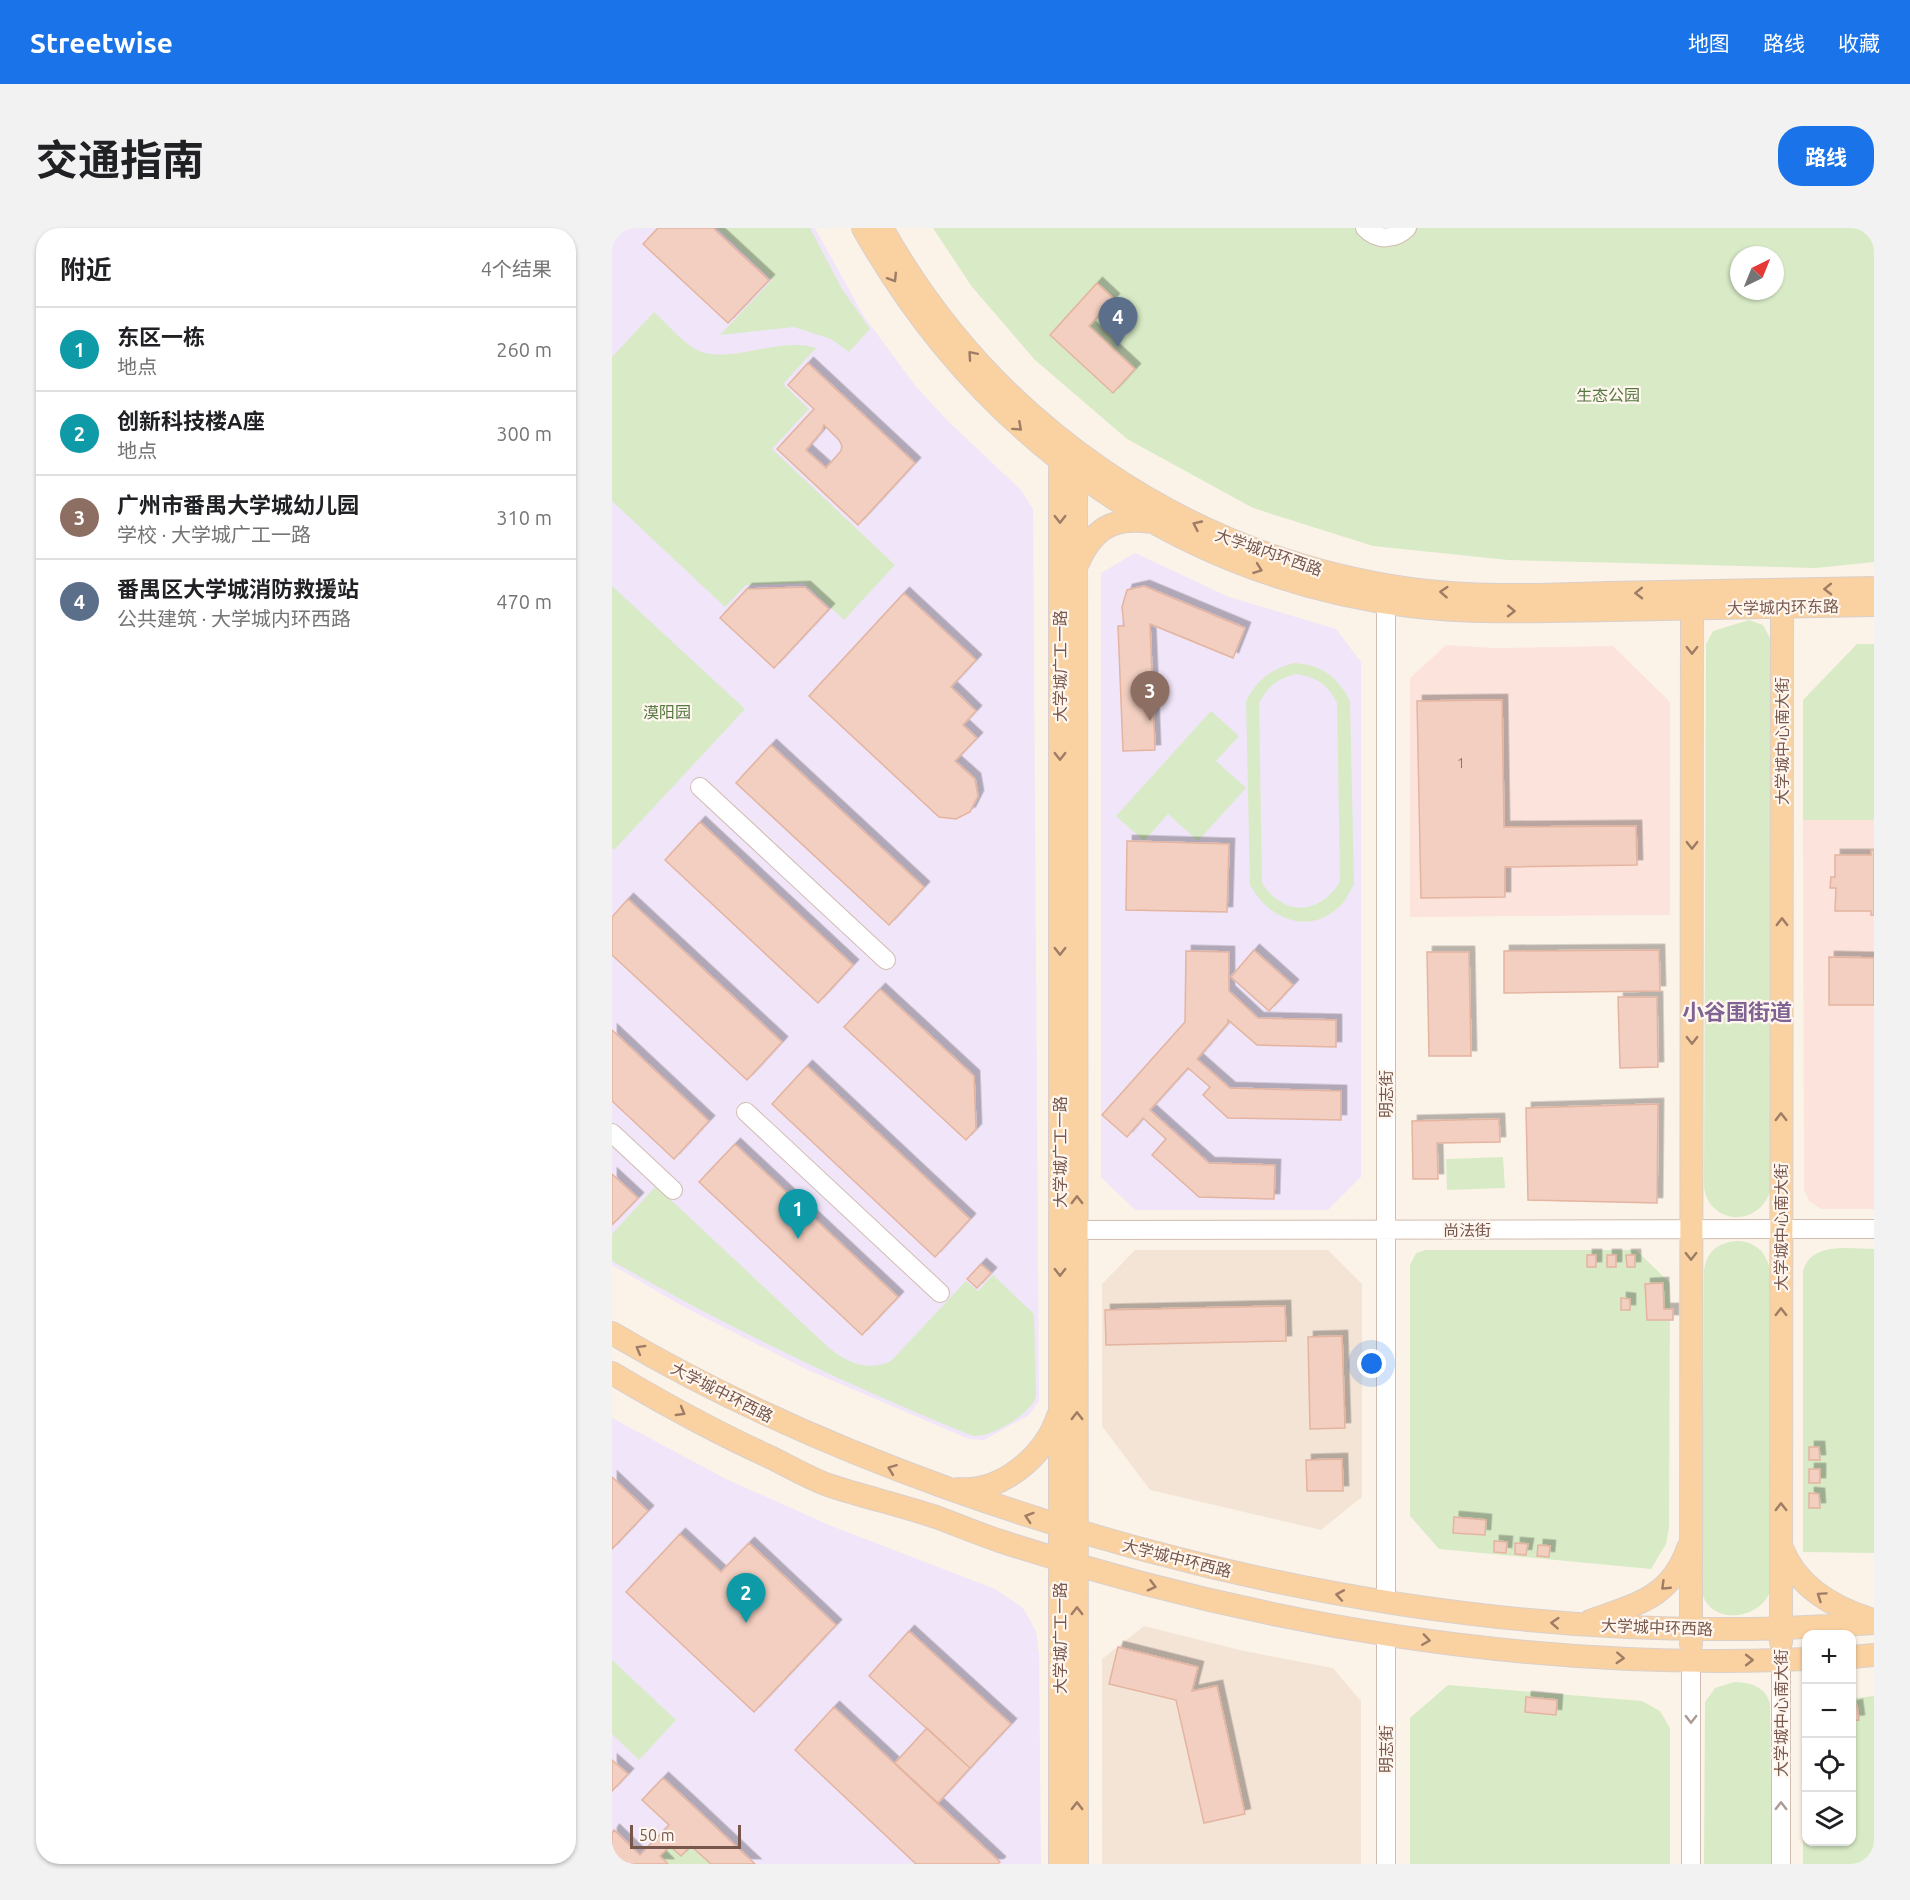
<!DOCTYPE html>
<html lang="zh">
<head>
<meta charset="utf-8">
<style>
  body { margin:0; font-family:Ubuntu,"Noto Sans SC",sans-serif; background:#f2f2f2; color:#202124 }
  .controls { position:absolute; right:18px; bottom:18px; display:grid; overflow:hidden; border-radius:12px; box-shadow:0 2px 4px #0004 }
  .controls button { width:54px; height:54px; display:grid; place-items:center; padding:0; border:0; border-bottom:2px solid #e0e0e0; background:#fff; color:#202124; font:30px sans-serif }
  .compass { position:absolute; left:1118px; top:18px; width:54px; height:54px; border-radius:50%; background:#fff; box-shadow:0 2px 4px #0004; rotate:43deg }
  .scale { position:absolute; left:18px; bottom:15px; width:111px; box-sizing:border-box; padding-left:6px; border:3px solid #77574c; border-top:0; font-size:16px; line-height:21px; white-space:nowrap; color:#77574c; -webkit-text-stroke:4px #fff7ef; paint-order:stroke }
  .you { position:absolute; left:760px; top:1136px; width:21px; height:21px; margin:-15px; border:4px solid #fff; border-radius:50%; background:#1a73e8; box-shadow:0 0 0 9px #1a73e833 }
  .badge { display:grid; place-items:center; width:39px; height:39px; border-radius:50%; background:#1a73e8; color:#fff; font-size:20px; font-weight:700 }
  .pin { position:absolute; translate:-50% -50px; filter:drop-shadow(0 2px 3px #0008) }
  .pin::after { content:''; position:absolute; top:32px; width:21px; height:18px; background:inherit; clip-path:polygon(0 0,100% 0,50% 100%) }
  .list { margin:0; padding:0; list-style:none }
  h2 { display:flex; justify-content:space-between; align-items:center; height:78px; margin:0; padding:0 24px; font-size:26px }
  h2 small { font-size:20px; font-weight:400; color:#757577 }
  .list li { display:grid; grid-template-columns:39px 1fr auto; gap:18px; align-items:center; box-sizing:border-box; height:84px; padding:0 24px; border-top:2px solid #e0e0e0 }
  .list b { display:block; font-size:22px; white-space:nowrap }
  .list p { margin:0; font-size:20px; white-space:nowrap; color:#757577 }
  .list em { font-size:20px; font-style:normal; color:#757577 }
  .icon { flex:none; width:33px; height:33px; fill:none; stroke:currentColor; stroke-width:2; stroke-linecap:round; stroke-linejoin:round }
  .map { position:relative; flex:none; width:1262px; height:1636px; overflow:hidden; border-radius:24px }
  header { display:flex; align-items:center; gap:36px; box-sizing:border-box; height:84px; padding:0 30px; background:#1a73e8; color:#fff }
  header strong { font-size:28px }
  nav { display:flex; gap:33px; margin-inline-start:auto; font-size:21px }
  .intro { display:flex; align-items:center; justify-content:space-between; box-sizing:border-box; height:144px; padding:0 36px }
  h1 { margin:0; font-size:42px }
  .button { padding:15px 27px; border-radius:24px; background:#1a73e8; color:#fff; font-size:21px; font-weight:700 }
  main { display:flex; gap:36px; padding:0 36px }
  aside { flex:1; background:#fff; border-radius:24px; box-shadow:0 2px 4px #0004 }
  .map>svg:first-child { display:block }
</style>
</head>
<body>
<header>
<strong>Streetwise</strong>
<nav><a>地图</a><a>路线</a><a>收藏</a></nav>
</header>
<div class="intro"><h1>交通指南</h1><a class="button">路线</a></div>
<main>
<aside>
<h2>附近<small>4个结果</small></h2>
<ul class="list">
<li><span class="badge" style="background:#0f9aa8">1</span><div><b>东区一栋</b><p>地点</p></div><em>260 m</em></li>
<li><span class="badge" style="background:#0f9aa8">2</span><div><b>创新科技楼A座</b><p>地点</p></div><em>300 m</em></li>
<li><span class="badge" style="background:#8d6e63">3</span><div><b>广州市番禺大学城幼儿园</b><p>学校 · 大学城广工一路</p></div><em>310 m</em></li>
<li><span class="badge" style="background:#5c6f8a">4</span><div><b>番禺区大学城消防救援站</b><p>公共建筑 · 大学城内环西路</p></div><em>470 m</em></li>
</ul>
</aside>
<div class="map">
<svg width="1262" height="1636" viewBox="0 0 1262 1636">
  <defs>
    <filter id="shadow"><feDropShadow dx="5.5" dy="-5.5" stdDeviation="0" flood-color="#0004"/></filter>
  </defs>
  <rect width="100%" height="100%" fill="#fcf3e8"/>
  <!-- residential -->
  <path fill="#f4e4d6" d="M523 1022H716L750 1056V1269L709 1302 538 1262 490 1198V1056Z
    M532 1398 632 1423 721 1440 749 1473V1636H490V1431Z"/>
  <!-- commercial -->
  <path fill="#fce3dc" d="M834 417 883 420 1001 418 1058 474V687L798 689V450Z
    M1191 592H1262V981H1209L1197 973 1192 962Z"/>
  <!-- education -->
  <path fill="#f0e5f9" d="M0 0H203L251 87 305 160 337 194 409 262 421 281 427 1173 417 1187 372 1212 357 1211 196 1142 74 1080 0 1037Z
    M523 325 617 369 724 401 749 434V949L716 982H523L489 949V345Z
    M0 1190 114 1251 217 1297 383 1361 411 1380 424 1403 427 1427 429 1636H0Z"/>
  <!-- green -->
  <path fill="#d8ebc6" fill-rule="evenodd" d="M105 0H198L230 61 258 101 237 124 219 111 182 99 108 107 160 52Z
    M321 0H1262V334L1204 340 896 332 761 318 641 280 515 211 423 132 360 59ZM1127 27H1163V63H1127Z
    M42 84C55 96 67 110 80 119 111 141 166 107 204 120L171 156 197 181 160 221 283 337 232 392 192 355 134 357 113 379 0 273V129Z
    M0 358 133 481 2 622 0 620Z
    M1137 392 1151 397 1160 414 1159 960C1150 999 1098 999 1092 959L1094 416 1101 403Z
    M1245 416H1262V592H1191V472Z
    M682 435C710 437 725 448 738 473L742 656C738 662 735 671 730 676 698 709 657 692 638 657L634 473C646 451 657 442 682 435ZM684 446C704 449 716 456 725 475L728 654C707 687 672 689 650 655L647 475C656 458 665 451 684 446Z
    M599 483 627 508 604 533 634 560 586 613 556 586 532 613 504 588Z
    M891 929 893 960 835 962 834 931Z
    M44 958 217 1120C236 1135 256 1144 279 1133L354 1053 366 1063 381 1047 422 1086 424 1167C422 1185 378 1210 361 1208 236 1158 117 1100 0 1033V1006Z
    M1128 1013C1147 1015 1156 1028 1159 1046V1361C1150 1392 1098 1399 1090 1364L1092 1042C1095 1022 1108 1013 1128 1013Z
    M1262 1021V1325L1191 1324V1043C1200 1013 1238 1021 1262 1021Z
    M814 1022H1024L1058 1055 1057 1300 1054 1316 1039 1341 827 1321 798 1288V1037L804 1025Z
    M0 1432 64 1492 27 1532 0 1506Z
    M1122 1454C1137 1454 1153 1458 1158 1475L1160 1636H1092L1093 1474 1103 1460Z
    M836 1457 1030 1473 1048 1483 1058 1500V1636H798V1490Z
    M1262 1468V1636H1191V1527L1194 1523V1614H1240V1475L1244 1470Z
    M58 1618 69 1628 79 1618 99 1636H56L48 1628Z"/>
  <!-- building -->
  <path fill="#f2cfc0" stroke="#e4b4a0" stroke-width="1.5" fill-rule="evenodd" filter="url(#shadow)" d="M46 0H101L157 52 116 95 31 16Z
    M485 55 502 71 477 98 523 141 501 165 438 107Z
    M196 135 303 235 246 297 165 221 202 181 176 157ZM212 197 227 212 230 218 229 223 214 240 194 222 210 203Z
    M532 358 633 400 621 430 538 396 543 522 511 523 506 398H512L510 379 515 362Z
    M193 359 217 381 162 440 108 390 135 361Z
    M292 365 364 432 339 459 364 483 351 497 365 510 343 533 363 551 366 568 358 584 344 591 327 589 197 468Z
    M890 472 892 599 1024 598 1025 637 893 639V669L809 670 805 473Z
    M159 517 312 659 277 697 124 555Z
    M88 594 241 737 206 775 53 632Z
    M515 613 617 616 615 684 514 682Z
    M1259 622H1262V687H1259V683H1223L1224 660H1218L1219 649H1223V627H1259Z
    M16 671 170 814 135 852 0 727V689Z
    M642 722 681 757 657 783 619 749Z
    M1047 722 1048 763 892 765V723Z
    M574 723 617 724V763L646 790 724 792V819L645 817 616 792V795L585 831 618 860 729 863V892L616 890 591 867 598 859 576 840 538 882 597 935 663 937 662 971 587 969 540 927 554 911 531 890 515 909 490 887 573 794Z
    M815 724H857L859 828H817Z
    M1217 729 1262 730V777H1217Z
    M268 761 362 848 364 901 354 912 232 799Z
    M1006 769H1045L1046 839 1008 840Z
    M0 802 97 893 62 931 0 873Z
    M195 838 358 991 323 1029 160 876Z
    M1046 876 1045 975 916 972 914 880Z
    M887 891 888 914 825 915 826 951H801L800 893Z
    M123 916 286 1069 250 1107 87 954Z
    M0 946 26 970 0 997Z
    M975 1027H984V1039H975Z
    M995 1027H1004V1039H995Z
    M1014 1027H1023V1039H1015Z
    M369 1036 379 1045 365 1060 355 1051Z
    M1051 1055 1052 1081H1061V1092H1035L1033 1056Z
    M1009 1070 1018 1071V1082H1009Z
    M673 1078 674 1113 494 1117 493 1082Z
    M730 1108 733 1200 698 1201 696 1109Z
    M1197 1219H1207L1208 1232H1197Z
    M730 1231 731 1263H695L694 1232Z
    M1197 1241H1208V1255H1197Z
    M0 1249 36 1283 0 1321Z
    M1197 1265 1207 1266 1208 1280H1197Z
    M842 1289 874 1292 873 1307 841 1305Z
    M68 1306 109 1344 137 1315 224 1397 142 1484 14 1364Z
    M882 1313 895 1314 894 1325 882 1324Z
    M903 1315 916 1316 914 1327 903 1326Z
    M926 1317 938 1318 937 1329 925 1328Z
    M297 1403 399 1496 358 1540 257 1448Z
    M506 1419 586 1439 580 1463 605 1458 633 1586 592 1595 564 1472 497 1456Z
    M914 1469 945 1472 944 1487 913 1484Z
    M1245 1477 1247 1492 1240 1493V1478Z
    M222 1479 388 1634 386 1636H304L183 1522Z
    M315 1500 358 1540 326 1575 283 1535Z
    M0 1532 16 1546 0 1563Z
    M51 1550 76 1573 143 1636H99L79 1618 69 1628 58 1618 48 1628 56 1636H0V1605L2 1602 28 1627 57 1597 30 1572Z"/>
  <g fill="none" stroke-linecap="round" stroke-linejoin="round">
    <!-- minor casing -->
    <g stroke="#d1bcb0" stroke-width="20">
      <path id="minor" d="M753 0C765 13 783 12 795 0
        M774 362V1375
        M88 559 274 732
        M134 884 328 1065
        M0 905 61 962
        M451 1002 1262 1001
        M774 1407V1636
        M1079 1636V1432
        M1169 1636V1432"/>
    </g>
    <!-- major casing -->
    <g stroke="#d9d0cd" stroke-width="24">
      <path id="major" d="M251 0C367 206 561 348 798 378 865 386 933 383 1001 382 1088 381 1175 379 1262 377
        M270 0C380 197 574 329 798 361 863 370 930 367 996 365 1084 364 1173 362 1262 360
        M448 211V1636
        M464 224 465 1636
        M466 335C481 301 501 288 539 294
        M0 1105C106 1168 218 1218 335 1260 632 1366 946 1420 1262 1395
        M0 1145C52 1176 105 1205 160 1230 178 1239 197 1250 216 1257 252 1269 288 1277 324 1289 346 1297 367 1306 388 1313 647 1398 922 1443 1194 1431
        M346 1261C389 1265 433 1228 446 1188
        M1170 1320C1185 1359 1222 1380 1261 1392
        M978 1393C1024 1376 1058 1371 1076 1320
        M1169 1414 1170 364
        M1079 1416 1080 366
        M1240 1429 1262 1427"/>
    </g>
    <!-- minor -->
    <use href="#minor" stroke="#fff" stroke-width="18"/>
    <!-- major -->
    <use href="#major" stroke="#fad1a1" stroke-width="22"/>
  </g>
  <!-- one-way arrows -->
  <defs><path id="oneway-chevron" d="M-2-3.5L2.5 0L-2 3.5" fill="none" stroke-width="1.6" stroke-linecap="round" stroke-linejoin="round" transform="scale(1.5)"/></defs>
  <g stroke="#9e7c66">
    <use href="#oneway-chevron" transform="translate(281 50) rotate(58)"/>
    <use href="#oneway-chevron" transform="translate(360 127) rotate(-131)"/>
    <use href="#oneway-chevron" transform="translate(406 199) rotate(42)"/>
    <use href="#oneway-chevron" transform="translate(448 291) rotate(90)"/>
    <use href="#oneway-chevron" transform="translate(585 297) rotate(-155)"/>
    <use href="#oneway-chevron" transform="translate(646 341) rotate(20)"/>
    <use href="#oneway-chevron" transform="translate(1216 361) rotate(179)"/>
    <use href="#oneway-chevron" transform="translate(832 364) rotate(-176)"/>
    <use href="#oneway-chevron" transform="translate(1027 365) rotate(179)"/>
    <use href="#oneway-chevron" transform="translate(899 383) rotate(1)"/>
    <use href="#oneway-chevron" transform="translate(1080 422) rotate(90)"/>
    <use href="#oneway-chevron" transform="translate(448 528) rotate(90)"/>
    <use href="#oneway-chevron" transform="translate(1080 617) rotate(90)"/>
    <use href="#oneway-chevron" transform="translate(1170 694) rotate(-90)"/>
    <use href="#oneway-chevron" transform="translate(448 723) rotate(90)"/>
    <use href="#oneway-chevron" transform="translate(1080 812) rotate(90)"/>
    <use href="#oneway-chevron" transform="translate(1169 889) rotate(-90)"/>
    <use href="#oneway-chevron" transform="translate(465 972) rotate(-90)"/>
    <use href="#oneway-chevron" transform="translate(1079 1028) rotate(90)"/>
    <use href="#oneway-chevron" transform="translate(448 1044) rotate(90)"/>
    <use href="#oneway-chevron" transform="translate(1169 1084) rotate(-90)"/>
    <use href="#oneway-chevron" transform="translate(28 1121) rotate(-150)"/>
    <use href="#oneway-chevron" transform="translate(69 1184) rotate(30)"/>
    <use href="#oneway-chevron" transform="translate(465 1188) rotate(-90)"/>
    <use href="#oneway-chevron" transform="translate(280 1241) rotate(-159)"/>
    <use href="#oneway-chevron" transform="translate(1169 1279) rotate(-90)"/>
    <use href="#oneway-chevron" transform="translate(417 1289) rotate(-162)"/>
    <use href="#oneway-chevron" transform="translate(540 1358) rotate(15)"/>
    <use href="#oneway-chevron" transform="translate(1053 1358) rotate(136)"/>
    <use href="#oneway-chevron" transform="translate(728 1367) rotate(-170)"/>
    <use href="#oneway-chevron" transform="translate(1209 1368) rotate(-146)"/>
    <use href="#oneway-chevron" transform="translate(465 1383) rotate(-90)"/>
    <use href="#oneway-chevron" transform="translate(943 1395) rotate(-176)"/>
    <use href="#oneway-chevron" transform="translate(814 1412) rotate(8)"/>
    <use href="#oneway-chevron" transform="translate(1008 1430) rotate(3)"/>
    <use href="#oneway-chevron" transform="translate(1137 1432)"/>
    <use href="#oneway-chevron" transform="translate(465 1578) rotate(-90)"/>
  </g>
  <g stroke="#ad9a94">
    <use href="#oneway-chevron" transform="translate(1079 1491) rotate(90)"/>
    <use href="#oneway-chevron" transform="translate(1169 1578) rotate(-90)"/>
  </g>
  <g text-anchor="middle" stroke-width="4.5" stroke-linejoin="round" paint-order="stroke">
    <!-- number labels -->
    <g font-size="14" fill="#967569">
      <text x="849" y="540">1</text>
    </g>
    <!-- park labels -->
    <g font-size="16" fill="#557741" stroke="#fff7ef">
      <text x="996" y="173">生态公园</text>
      <text x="55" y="490">漠阳园</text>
    </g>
    <!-- street labels -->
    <g font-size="16" fill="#77574c" stroke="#fff7ef">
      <text transform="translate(657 324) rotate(19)" y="6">大学城内环西路</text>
      <text transform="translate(1171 379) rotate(-1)" y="6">大学城内环东路</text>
      <text transform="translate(448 438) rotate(-90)" y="6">大学城广工一路</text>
      <text transform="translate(1170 513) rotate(-90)" y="6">大学城中心南大街</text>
      <text transform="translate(774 866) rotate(-90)" y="6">明志街</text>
      <text transform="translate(448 924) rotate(-90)" y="6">大学城广工一路</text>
      <text transform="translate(1169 999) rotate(-90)" y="6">大学城中心南大街</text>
      <text x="855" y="1008">尚法街</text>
      <text transform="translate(110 1164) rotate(27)" y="6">大学城中环西路</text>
      <text transform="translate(565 1330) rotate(14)" y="6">大学城中环西路</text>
      <text transform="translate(1045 1399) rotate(2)" y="6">大学城中环西路</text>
      <text transform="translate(448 1410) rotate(-90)" y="6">大学城广工一路</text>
      <text transform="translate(1169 1485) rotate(-90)" y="6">大学城中心南大街</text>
      <text transform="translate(774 1521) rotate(-90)" y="6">明志街</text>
    </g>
    <!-- district labels -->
    <g font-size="22" font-weight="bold" fill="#7f6493" stroke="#fff7ef">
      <text x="1125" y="792">小谷围街道</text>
    </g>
  </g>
</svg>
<div class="controls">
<button>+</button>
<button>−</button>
<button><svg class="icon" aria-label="locate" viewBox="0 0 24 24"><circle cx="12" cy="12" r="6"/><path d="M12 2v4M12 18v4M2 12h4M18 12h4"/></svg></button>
<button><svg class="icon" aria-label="layers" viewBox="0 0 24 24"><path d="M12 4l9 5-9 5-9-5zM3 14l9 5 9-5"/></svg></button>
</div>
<svg class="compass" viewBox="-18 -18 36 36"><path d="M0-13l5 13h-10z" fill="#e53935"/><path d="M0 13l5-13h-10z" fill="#757577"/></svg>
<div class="scale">50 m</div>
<div class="you"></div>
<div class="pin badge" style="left:186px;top:1011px;background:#0f9aa8">1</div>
<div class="pin badge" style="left:134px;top:1395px;background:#0f9aa8">2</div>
<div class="pin badge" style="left:538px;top:493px;background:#8d6e63">3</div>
<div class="pin badge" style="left:506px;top:119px;background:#5c6f8a">4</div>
</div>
</main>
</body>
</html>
